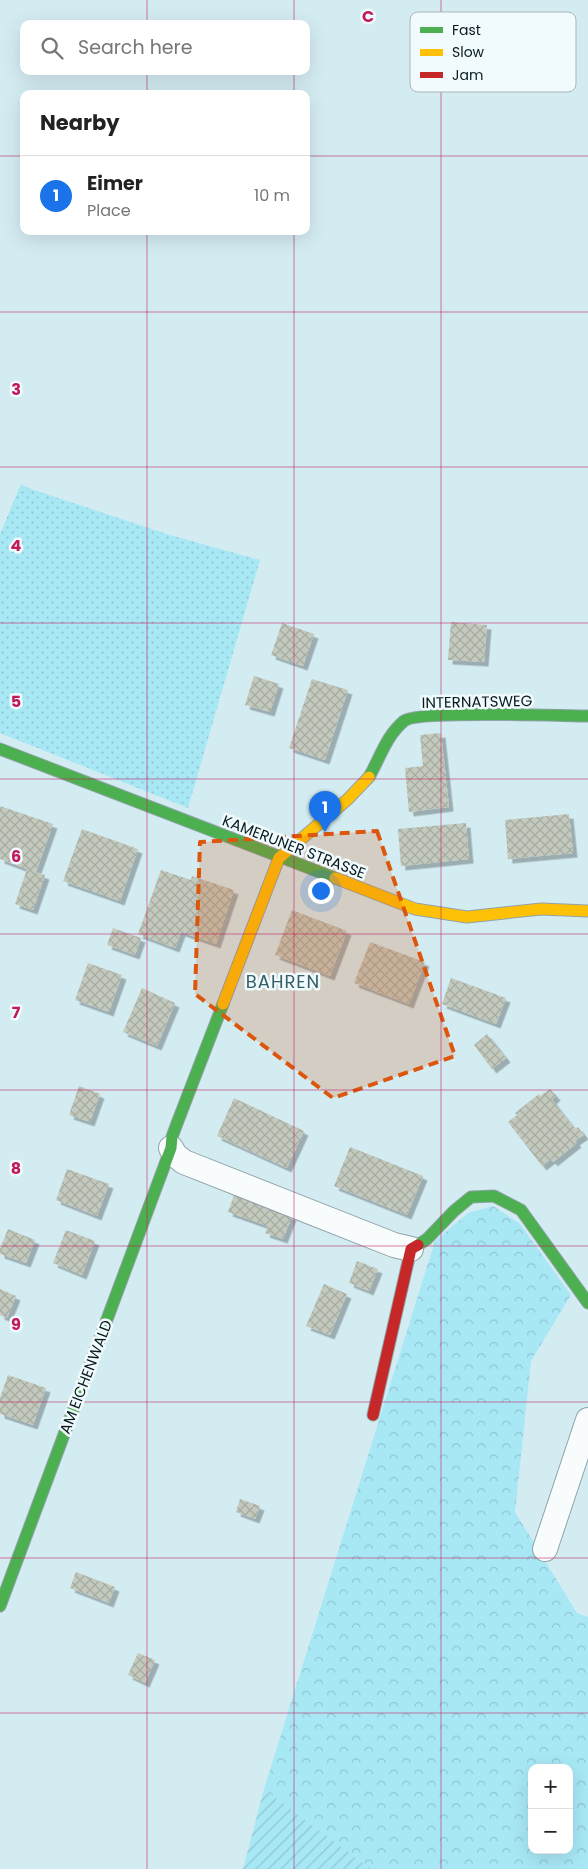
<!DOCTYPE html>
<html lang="en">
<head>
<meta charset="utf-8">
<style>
  body { margin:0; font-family:Poppins,sans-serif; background:#f2f2f2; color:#222 }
  .controls { position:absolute; right:15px; bottom:15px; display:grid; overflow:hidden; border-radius:10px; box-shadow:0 5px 20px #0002 }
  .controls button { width:45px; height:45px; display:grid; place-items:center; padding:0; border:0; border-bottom:1px solid #e0e0e0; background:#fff; color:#222; font:25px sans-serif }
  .you { position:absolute; left:320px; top:890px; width:18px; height:18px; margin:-12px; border:4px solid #fff; border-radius:50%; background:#1a73e8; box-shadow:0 0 0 8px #1a73e833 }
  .badge { display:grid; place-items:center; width:32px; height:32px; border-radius:50%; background:#1a73e8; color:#fff; font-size:16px; font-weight:700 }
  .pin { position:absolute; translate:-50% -41px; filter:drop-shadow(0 1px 2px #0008) }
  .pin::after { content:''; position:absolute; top:26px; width:18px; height:15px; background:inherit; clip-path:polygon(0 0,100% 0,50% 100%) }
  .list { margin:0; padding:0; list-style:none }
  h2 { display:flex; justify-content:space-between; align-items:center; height:65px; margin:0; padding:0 20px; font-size:21px }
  h2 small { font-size:16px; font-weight:400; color:#767676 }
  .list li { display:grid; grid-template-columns:32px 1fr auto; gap:15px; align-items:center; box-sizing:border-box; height:80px; padding:0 20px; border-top:1px solid #e0e0e0 }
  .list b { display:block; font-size:19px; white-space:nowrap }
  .list p { margin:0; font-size:16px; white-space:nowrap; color:#767676 }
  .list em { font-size:16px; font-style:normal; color:#767676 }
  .icon { flex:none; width:28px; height:28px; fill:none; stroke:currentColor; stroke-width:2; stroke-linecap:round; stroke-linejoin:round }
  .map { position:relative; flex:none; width:588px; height:1869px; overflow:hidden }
  .search { position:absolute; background:#fff; box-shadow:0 5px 20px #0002; left:20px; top:20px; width:290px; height:55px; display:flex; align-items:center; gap:12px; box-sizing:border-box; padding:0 18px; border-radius:10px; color:#767676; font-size:19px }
  .panel { position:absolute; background:#fff; box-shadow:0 5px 20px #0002; left:20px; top:90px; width:290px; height:145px; border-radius:10px }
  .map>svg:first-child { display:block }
</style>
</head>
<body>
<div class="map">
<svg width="588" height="1869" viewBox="0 0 588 1869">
  <defs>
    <pattern id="grass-dots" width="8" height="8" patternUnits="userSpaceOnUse" patternTransform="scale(1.25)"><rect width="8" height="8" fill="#a8e8f5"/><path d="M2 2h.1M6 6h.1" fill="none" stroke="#8fc6d2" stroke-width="1.8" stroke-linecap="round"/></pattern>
    <pattern id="forest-crowns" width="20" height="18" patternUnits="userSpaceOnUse" patternTransform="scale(1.25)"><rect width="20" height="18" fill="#a8e8f5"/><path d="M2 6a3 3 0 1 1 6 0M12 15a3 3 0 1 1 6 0" fill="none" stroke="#8fc6d2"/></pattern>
    <pattern id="garden-furrows" width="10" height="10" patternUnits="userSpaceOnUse" patternTransform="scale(1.25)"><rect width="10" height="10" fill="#a8e8f5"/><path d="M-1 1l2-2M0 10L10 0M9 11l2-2" fill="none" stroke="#8fc6d2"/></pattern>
    <pattern id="building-cross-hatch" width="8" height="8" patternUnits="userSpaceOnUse" patternTransform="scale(1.25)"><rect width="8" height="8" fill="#c4c9bd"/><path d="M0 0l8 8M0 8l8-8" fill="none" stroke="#a7aca2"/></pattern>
    <filter id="shadow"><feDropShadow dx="4.5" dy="4.5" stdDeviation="0" flood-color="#0004"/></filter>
  </defs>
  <rect width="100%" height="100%" fill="#d3ecf2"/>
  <!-- grass -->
  <path fill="url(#grass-dots)" d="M21 484 28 488 170 535 260 560 188 808 0 733V534Z"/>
  <!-- forest -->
  <path fill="url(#forest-crowns)" fill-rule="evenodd" d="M493 1206 520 1224 571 1295 531 1361 515 1512 577 1613 588 1617V1869H371L264 1789 435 1241 468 1213ZM532 1768H569V1850H532Z"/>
  <!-- garden -->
  <path fill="url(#garden-furrows)" d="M264 1789 371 1869H243Z"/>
  <!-- building -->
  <path fill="url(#building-cross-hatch)" filter="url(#shadow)" d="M451 622 487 625 484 662 448 660Z
    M282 623 314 634 303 666 271 655Z
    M254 676 279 684 270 712 245 705Z
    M312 679 348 690 325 760 289 748Z
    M441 733 449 807 409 812 405 768 423 766 420 735Z
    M0 806 53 824 36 872 45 875 33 910 15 904 27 869 0 859Z
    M569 814 573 853 508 859 505 820Z
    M466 823 469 859 401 866 398 829Z
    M82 829 138 849 120 901 63 881Z
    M161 870 191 880 192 876 234 890 216 944 181 932 175 948 138 934Z
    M292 910 347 931 330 976 275 955Z
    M113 928 141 938 135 955 107 945Z
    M370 942 425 962 409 1004 354 983Z
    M88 963 122 975 109 1012 75 1000Z
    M451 978 506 998 496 1024 442 1004Z
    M142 988 175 1003 157 1046 123 1032Z
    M487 1034 506 1058 492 1069 474 1045Z
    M79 1086 100 1094 90 1122 69 1115Z
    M550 1089 556 1096 552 1100 575 1129 578 1127 584 1135 575 1141 577 1143 553 1162 551 1159 542 1166 508 1122 517 1115 515 1113 539 1094 540 1096Z
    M234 1098 304 1131 287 1168 217 1136Z
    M350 1147 423 1176 407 1215 334 1186Z
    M67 1169 109 1184 97 1216 56 1200Z
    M234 1195 292 1216 283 1239 265 1233 268 1226 228 1212Z
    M8 1229 35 1240 26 1263 0 1254V1249Z
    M66 1230 95 1241 82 1275 53 1263Z
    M357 1261 378 1269 369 1291 349 1283Z
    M324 1284 347 1294 330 1335 306 1326Z
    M0 1289 16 1296 7 1318 0 1315Z
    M8 1375 46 1388 33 1425 0 1414V1398Z
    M240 1499 260 1506 255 1519 236 1512Z
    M76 1572 115 1587 109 1603 70 1588Z
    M138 1653 155 1660 145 1683 128 1675Z"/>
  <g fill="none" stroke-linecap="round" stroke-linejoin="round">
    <!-- street casing -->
    <g stroke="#90a3a8" stroke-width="26">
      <path id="street" d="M171 1148 175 1155 184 1162 394 1245 411 1249
        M545 1549 588 1420"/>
    </g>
    <!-- fast casing -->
    <g stroke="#90a3a8" stroke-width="13">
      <path id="fast" d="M0 749 335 878
        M369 777C380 758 386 736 404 721 417 710 561 716 588 716
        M418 1245 427 1239 454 1211 471 1197 494 1196 521 1210 588 1303
        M0 1606 171 1148 172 1137 176 1126 223 1004"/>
    </g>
    <!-- slow casing -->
    <g stroke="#90a3a8" stroke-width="13">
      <path id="slow" d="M335 878 415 909 467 917 541 909 588 911
        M223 1004 279 858 348 799 369 777"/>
    </g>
    <!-- jam casing -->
    <g stroke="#90a3a8" stroke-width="13">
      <path id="jam" d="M373 1415 411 1249 418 1245"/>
    </g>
    <!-- street -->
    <use href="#street" stroke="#f8fcfd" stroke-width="24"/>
    <!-- fast -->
    <use href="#fast" stroke="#4caf50" stroke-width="11"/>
    <!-- slow -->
    <use href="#slow" stroke="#ffc107" stroke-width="11"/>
    <!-- jam -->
    <use href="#jam" stroke="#c62828" stroke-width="11"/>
  </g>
  <!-- marked area -->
  <path fill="#dd560d" fill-opacity="0.2" stroke="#dd560d" stroke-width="4" stroke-dasharray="10 6" stroke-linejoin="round" d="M377 831 455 1056 333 1098 195 994 200 842Z"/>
  <!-- grid -->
  <path fill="none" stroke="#c2185b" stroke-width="1" stroke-opacity="0.55" d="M147 0V24M294 0V24M441 0V1869M147 71V94M294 71V94M0 156H24M306 156H588M147 231V1869M294 231V1869M0 312H588M0 467H588M0 623H588M0 779H588M0 934H588M0 1090H588M0 1246H588M0 1402H588M0 1558H588M0 1713H588"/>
  <g text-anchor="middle" stroke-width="5" stroke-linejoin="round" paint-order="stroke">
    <!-- street labels -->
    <g font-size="15" fill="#081a1e" stroke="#f1fafc">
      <text transform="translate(477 702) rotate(-1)" y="5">INTERNATSWEG</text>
      <text transform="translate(294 847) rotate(21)" y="5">KAMERUNER STRASSE</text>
      <text transform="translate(86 1377) rotate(-69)" y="5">AM EICHENWALD</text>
    </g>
    <!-- quarter labels -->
    <g font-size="18" letter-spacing="1" fill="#345f68" stroke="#f1fafc">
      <text x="283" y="988">BAHREN</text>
    </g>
  </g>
  <!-- legend -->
  <rect x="410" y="12" width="166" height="80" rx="8" fill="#f1fafc" stroke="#abb7b9" stroke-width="1"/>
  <rect x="420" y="27" width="23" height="6" fill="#4caf50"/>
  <rect x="420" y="49" width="23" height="7" fill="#ffc107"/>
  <rect x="420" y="72" width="23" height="6" fill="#c62828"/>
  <g font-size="14" fill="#081a1e">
    <text x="452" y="35">Fast</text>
    <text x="452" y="57">Slow</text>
    <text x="452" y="80">Jam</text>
  </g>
  <g font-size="16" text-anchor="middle" font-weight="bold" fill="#c2185b" stroke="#f1fafc" stroke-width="5" stroke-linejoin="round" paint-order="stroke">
    <text x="368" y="22">C</text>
    <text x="16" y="395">3</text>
    <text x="16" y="551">4</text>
    <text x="16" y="707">5</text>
    <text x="16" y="862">6</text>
    <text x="16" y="1018">7</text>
    <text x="16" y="1174">8</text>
    <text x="16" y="1330">9</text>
  </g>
</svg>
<div class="controls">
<button>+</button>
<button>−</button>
</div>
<div class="you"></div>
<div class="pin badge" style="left:325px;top:832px">1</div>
<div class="search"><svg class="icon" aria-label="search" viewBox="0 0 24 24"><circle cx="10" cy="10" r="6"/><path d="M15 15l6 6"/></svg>Search here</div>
<section class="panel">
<h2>Nearby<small></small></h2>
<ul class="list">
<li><span class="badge">1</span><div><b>Eimer</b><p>Place</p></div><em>10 m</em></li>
</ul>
</section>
</div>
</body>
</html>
